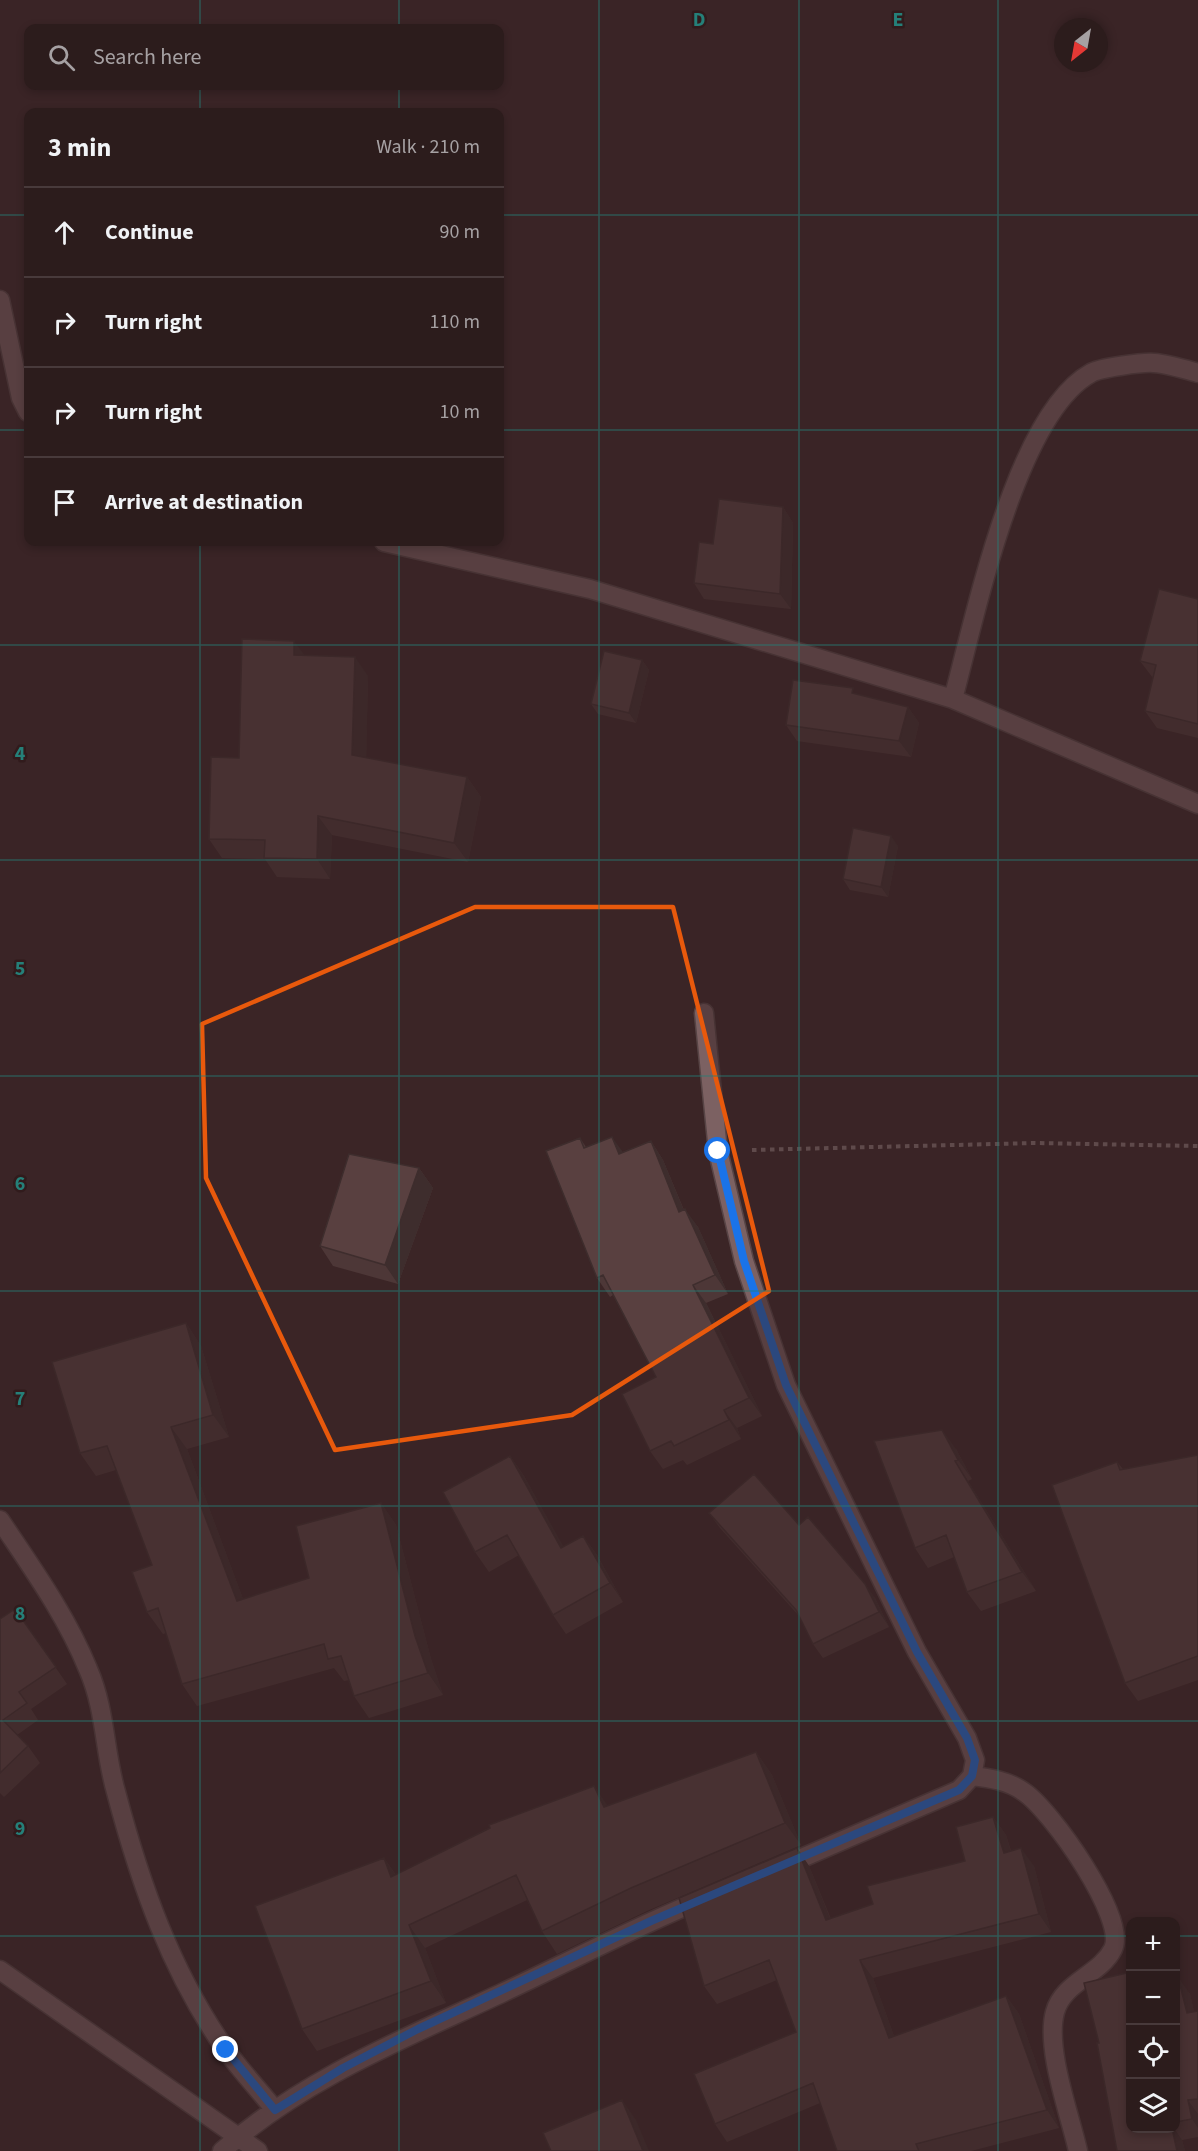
<!DOCTYPE html>
<html lang="en">
<head>
<meta charset="utf-8">
<style>
  body { margin:0; font-family:"Source Sans 3",sans-serif; background:#382929; color:#f1f3f6 }
  .controls { position:absolute; right:18px; bottom:18px; display:grid; overflow:hidden; border-radius:12px; box-shadow:0 3px 9px #0003 }
  .controls button { width:54px; height:54px; display:grid; place-items:center; padding:0; border:0; border-bottom:2px solid #483a3b; background:#2c1c1c; color:#f1f3f6; font:30px sans-serif }
  .compass { position:absolute; left:1054px; top:18px; width:54px; height:54px; border-radius:50%; background:#2c1c1c; box-shadow:0 3px 9px #0003; rotate:211deg }
  .stop { position:absolute; width:18px; height:18px; margin:-14px; border:4px solid #1a73e8; border-radius:50%; background:#fff }
  .stop.end { background:#1a73e8; border-color:#fff; box-shadow:0 2px 6px #0008 }
  .list { margin:0; padding:0; list-style:none }
  h2 { display:flex; justify-content:space-between; align-items:center; height:78px; margin:0; padding:0 24px; font-size:26px }
  h2 small { font-size:20px; font-weight:400; color:#a6a1a3 }
  .list li { display:grid; grid-template-columns:39px 1fr auto; gap:18px; align-items:center; box-sizing:border-box; height:90px; padding:0 24px; border-top:2px solid #483a3b }
  .list b { display:block; font-size:22px; white-space:nowrap }
  .list em { font-size:20px; font-style:normal; color:#a6a1a3 }
  .icon { flex:none; width:33px; height:33px; fill:none; stroke:currentColor; stroke-width:2; stroke-linecap:round; stroke-linejoin:round }
  .map { position:relative; flex:none; width:1198px; height:2151px; overflow:hidden }
  .search { position:absolute; background:#2c1c1c; box-shadow:0 3px 9px #0003; left:24px; top:24px; width:480px; height:66px; display:flex; align-items:center; gap:15px; box-sizing:border-box; padding:0 21px; border-radius:12px; color:#a6a1a3; font-size:22px }
  .panel { position:absolute; background:#2c1c1c; box-shadow:0 3px 9px #0003; left:24px; top:108px; width:480px; height:438px; border-radius:12px }
  .map>svg:first-child { display:block }
</style>
</head>
<body>
<div class="map">
<svg width="1198" height="2151" viewBox="0 0 1198 2151">
  <rect width="100%" height="100%" fill="#3b2526"/>
  <g fill="none" stroke-linecap="round" stroke-linejoin="round">
    <!-- minor casing -->
    <g stroke="#574445" stroke-width="21">
      <path id="minor" d="M0 300 21 398 28 412
        M384 542 590 589 953 699 1198 804
        M953 699C975 618 1016 414 1091 373 1099 368 1143 362 1154 363 1168 364 1184 369 1198 373
        M704 1013 718 1151 744 1261 786 1385 917 1652 967 1738 975 1760 972 1776 959 1790 781 1867
        M0 1520C32 1568 66 1615 88 1669 106 1710 104 1751 116 1792 140 1883 171 1972 226 2050 241 2071 259 2090 275 2110
        M972 1776C990 1778 1009 1781 1024 1792 1051 1810 1128 1919 1113 1949 1100 1975 1063 1982 1055 2012 1045 2048 1070 2115 1078 2151
        M0 1970 258 2151
        M222 2151C304 2078 406 2038 504 1992 570 1961 635 1927 703 1899"/>
    </g>
    <!-- path -->
    <path stroke="#8c7979" stroke-width="4" stroke-dasharray="4.5 4.5" stroke-linecap="butt" d="M752 1150 1035 1143 1198 1146"/>
    <!-- minor -->
    <use href="#minor" stroke="#7c6162" stroke-width="18"/>
  </g>
  <!-- wall -->
  <path fill="#4d3737" d="M783 507 793 523 791 609 704 599 694 583 713 544Z
    M1198 599V738L1157 728 1145 711 1153 678 1140 661Z
    M304 655 368 676 366 758 467 777 481 797 468 862 332 835 330 879 277 877 265 859 222 858 209 839 239 758Z
    M642 660 649 670 636 723 598 714 591 704Z
    M857 694 908 707 919 723 911 757 797 741 786 725Z
    M898 846 888 897 850 890 843 879Z
    M580 1138 586 1147 623 1152 651 1141 663 1160 684 1210 698 1227 728 1294 706 1303 762 1416 737 1428 741 1439 687 1465 683 1460 663 1469 650 1451 656 1377 613 1295 610 1297 597 1278Z
    M419 1168 433 1188 398 1284 333 1266 320 1246Z
    M186 1323 201 1346 229 1437 187 1449 243 1599 309 1578 381 1503 396 1525 431 1659 443 1695 369 1718 354 1696 349 1680 344 1681 334 1668 197 1706 182 1684 166 1633 163 1634 147 1612 152 1565 116 1470 96 1476 80 1453Z
    M956 1449 972 1479 968 1481 1036 1591 981 1611 967 1592 954 1557 928 1568 915 1548Z
    M1198 1455V1680L1138 1701 1125 1683 1117 1462 1123 1469Z
    M510 1456 524 1476 563 1547 583 1536 597 1555 623 1602 566 1634 553 1615 519 1555 489 1572 475 1552Z
    M709 1513 799 1525 875 1598 889 1627 823 1658 813 1644 800 1617 720 1528Z
    M15 1609 67 1684 31 1709 38 1720 17 1735 28 1746 40 1763 4 1797 0 1793V1619Z
    M756 1752 772 1775 801 1845 647 1911 557 1954 542 1931 527 1900 425 1948 446 2003 317 2051 302 2029 384 1858 396 1875 608 1806Z
    M993 1817 1006 1835 1011 1851 1034 1866 1051 1932 873 1978 894 2036 1006 1996 1019 2014 1059 2128 971 2151H837L820 2103 727 2142 715 2124 796 2032 777 1980 717 2004 704 1986 797 1848 809 1866 831 1919 873 1904 965 1861Z
    M1176 1978 1190 1994 1194 2012 1198 2011V2137L1182 2140 1185 2151H1117L1099 2043 1131 2128H1176Z"/>
  <!-- shaded-wall -->
  <path fill="#3e2d2d" d="M783 507 793 523 791 609 780 594Z
    M294 641 308 660 294 655Z
    M355 657 368 676 366 774 352 755Z
    M642 660 649 670 636 723 629 713Z
    M908 707 919 723 911 757 899 741Z
    M467 777 481 797 468 862 454 843Z
    M318 816 332 835 330 879 317 859Z
    M891 836 898 846 888 897 881 887Z
    M612 1137 625 1155 619 1154Z
    M651 1141 663 1160 692 1230 679 1212Z
    M419 1168 433 1188 398 1284 385 1265Z
    M685 1209 698 1227 728 1294 715 1275Z
    M693 1285 706 1303 762 1416 749 1398Z
    M186 1323 201 1346 229 1437 213 1415Z
    M724 1410 737 1428 741 1439 729 1420Z
    M171 1427 187 1449 252 1623 237 1601Z
    M942 1430 956 1449 972 1479 958 1460Z
    M510 1456 524 1476 575 1567 561 1548Z
    M955 1461 968 1481 1036 1591 1022 1572Z
    M381 1503 396 1525 431 1659 443 1695 428 1673 415 1636Z
    M583 1536 597 1555 623 1602 610 1583Z
    M865 1584 875 1598 889 1627 879 1612Z
    M756 1752 772 1775 801 1845 785 1823Z
    M594 1786 610 1809 604 1807Z
    M993 1817 1006 1835 1016 1871 1004 1853Z
    M797 1848 809 1866 838 1938 826 1920Z
    M1021 1848 1034 1866 1051 1932 1039 1914Z
    M384 1858 399 1880 391 1877Z
    M409 1925 425 1948 446 2003 431 1981Z
    M860 1960 873 1978 901 2056 889 2038Z
    M1178 1977 1190 1994 1198 2029 1187 2013Z
    M1006 1996 1019 2014 1059 2128 1047 2110Z
    M622 2100 636 2120 649 2151H643Z
    M1188 2100 1198 2114V2128L1192 2119Z
    M1172 2128H1174L1182 2140 1185 2151H1177Z"/>
  <!-- building -->
  <path fill="#594040" stroke="#3e2d2d" stroke-width="1.5" d="M719 499 783 507 780 594 694 583 699 542 713 544Z
    M1159 589 1198 599V724L1145 711 1156 665 1140 661Z
    M242 639 294 641V655L355 657 352 755 467 777 454 843 318 816 317 859 264 858 265 840 209 839 211 757 239 758Z
    M604 651 642 660 629 713 591 704Z
    M793 680 853 688 852 693 908 707 899 741 786 725Z
    M853 828 891 836 881 887 843 879Z
    M612 1137 619 1154 651 1141 679 1212 685 1209 715 1275 693 1285 749 1398 724 1410 729 1420 674 1446 671 1441 650 1451 622 1394 656 1377 603 1275 597 1278 546 1151 580 1138 584 1148Z
    M349 1154 419 1168 385 1265 320 1246Z
    M186 1323 213 1415 171 1427 237 1601 309 1578 296 1526 381 1503 415 1636 428 1673 354 1696 341 1656 328 1659 324 1644 182 1684 158 1608 147 1612 132 1572 152 1565 107 1446 80 1453 52 1362Z
    M942 1430 958 1460 955 1461 1022 1572 967 1592 946 1535 915 1548 874 1441Z
    M1198 1455V1656L1125 1683 1052 1485 1117 1462 1120 1470Z
    M510 1456 561 1548 583 1536 610 1583 553 1615 507 1535 475 1552 443 1492Z
    M754 1474 799 1525 808 1517 865 1584 879 1612 813 1644 796 1610 709 1513Z
    M15 1609 56 1667 19 1692 27 1703 3 1720 28 1746 0 1773V1619Z
    M756 1752 785 1823 631 1888 542 1931 516 1875 409 1925 431 1981 302 2029 255 1906 384 1858 391 1877 490 1828 489 1825 594 1786 604 1807Z
    M993 1817 1004 1853 1021 1848 1039 1914 860 1960 889 2038 1006 1996 1047 2110 916 2144 919 2151H837L813 2083 715 2124 694 2074 796 2032 769 1960 704 1986 679 1898 797 1848 826 1920 873 1904 867 1886 965 1861 956 1827Z
    M1131 1972V2128H1172L1177 2151H1117L1097 2043H1099L1084 1983Z
    M1178 1977 1187 2013 1198 2011V2099L1188 2100 1192 2119 1176 2122V1978Z
    M622 2100 643 2151H551L543 2133Z"/>
  <g fill="none" stroke-linecap="round" stroke-linejoin="round">
    <!-- route -->
    <path stroke="#1a73e8" stroke-width="8" d="M226 2050 275 2110 343 2068 418 2029 651 1921 959 1790 972 1776 975 1760 967 1738 917 1652 786 1385 744 1261 718 1151"/>
  </g>
  <!-- marked area -->
  <path d="M0 0H1198V2151H0ZM475 907H673L769 1291 572 1415 335 1450 206 1178 202 1024Z" fill="#3b2526" fill-opacity=".55" fill-rule="evenodd"/>
  <path fill="none" stroke="#e8590c" stroke-width="4.5" stroke-linejoin="round" d="M475 907H673L769 1291 572 1415 335 1450 206 1178 202 1024Z"/>
  <!-- grid -->
  <path fill="none" stroke="#258079" stroke-width="1.5" stroke-opacity="0.55" d="M200 0V28M399 0V28M599 0V2151M799 0V2151M998 0V2151M200 86V112M399 86V112M0 215H28M500 215H1198M0 430H28M500 430H1198M200 542V2151M399 542V2151M0 645H1198M0 860H1198M0 1076H1198M0 1291H1198M0 1506H1198M0 1721H1198M0 1936H1130M1176 1936H1198"/>
  <g font-size="20" text-anchor="middle" font-weight="bold" fill="#258079" stroke="#311b1c" stroke-width="5" stroke-linejoin="round" paint-order="stroke">
    <text x="699" y="26">D</text>
    <text x="898" y="26">E</text>
    <text x="20" y="760">4</text>
    <text x="20" y="975">5</text>
    <text x="20" y="1190">6</text>
    <text x="20" y="1405">7</text>
    <text x="20" y="1620">8</text>
    <text x="20" y="1835">9</text>
  </g>
</svg>
<div class="controls">
<button>+</button>
<button>−</button>
<button><svg class="icon" aria-label="locate" viewBox="0 0 24 24"><circle cx="12" cy="12" r="6"/><path d="M12 2v4M12 18v4M2 12h4M18 12h4"/></svg></button>
<button><svg class="icon" aria-label="layers" viewBox="0 0 24 24"><path d="M12 4l9 5-9 5-9-5zM3 14l9 5 9-5"/></svg></button>
</div>
<svg class="compass" viewBox="-18 -18 36 36"><path d="M0-13l5 13h-10z" fill="#e53935"/><path d="M0 13l5-13h-10z" fill="#a6a1a3"/></svg>
<div class="stop" style="left:718px;top:1151px"></div>
<div class="stop end" style="left:226px;top:2050px"></div>
<div class="search"><svg class="icon" aria-label="search" viewBox="0 0 24 24"><circle cx="10" cy="10" r="6"/><path d="M15 15l6 6"/></svg>Search here</div>
<section class="panel">
<h2>3 min<small>Walk · 210 m</small></h2>
<ul class="list">
<li><svg class="icon" aria-label="ahead" viewBox="0 0 24 24"><path d="M12 20V5M6 11l6-6 6 6"/></svg><div><b>Continue</b></div><em>90 m</em></li>
<li><svg class="icon" aria-label="right" viewBox="0 0 24 24"><path d="M7 20v-9h11M14 6l5 5-5 5"/></svg><div><b>Turn right</b></div><em>110 m</em></li>
<li><svg class="icon" aria-label="right" viewBox="0 0 24 24"><path d="M7 20v-9h11M14 6l5 5-5 5"/></svg><div><b>Turn right</b></div><em>10 m</em></li>
<li><svg class="icon" aria-label="arrive" viewBox="0 0 24 24"><path d="M6 21V4h12l-3 4 3 4H6"/></svg><div><b>Arrive at destination</b></div></li>
</ul>
</section>
</div>
</body>
</html>
